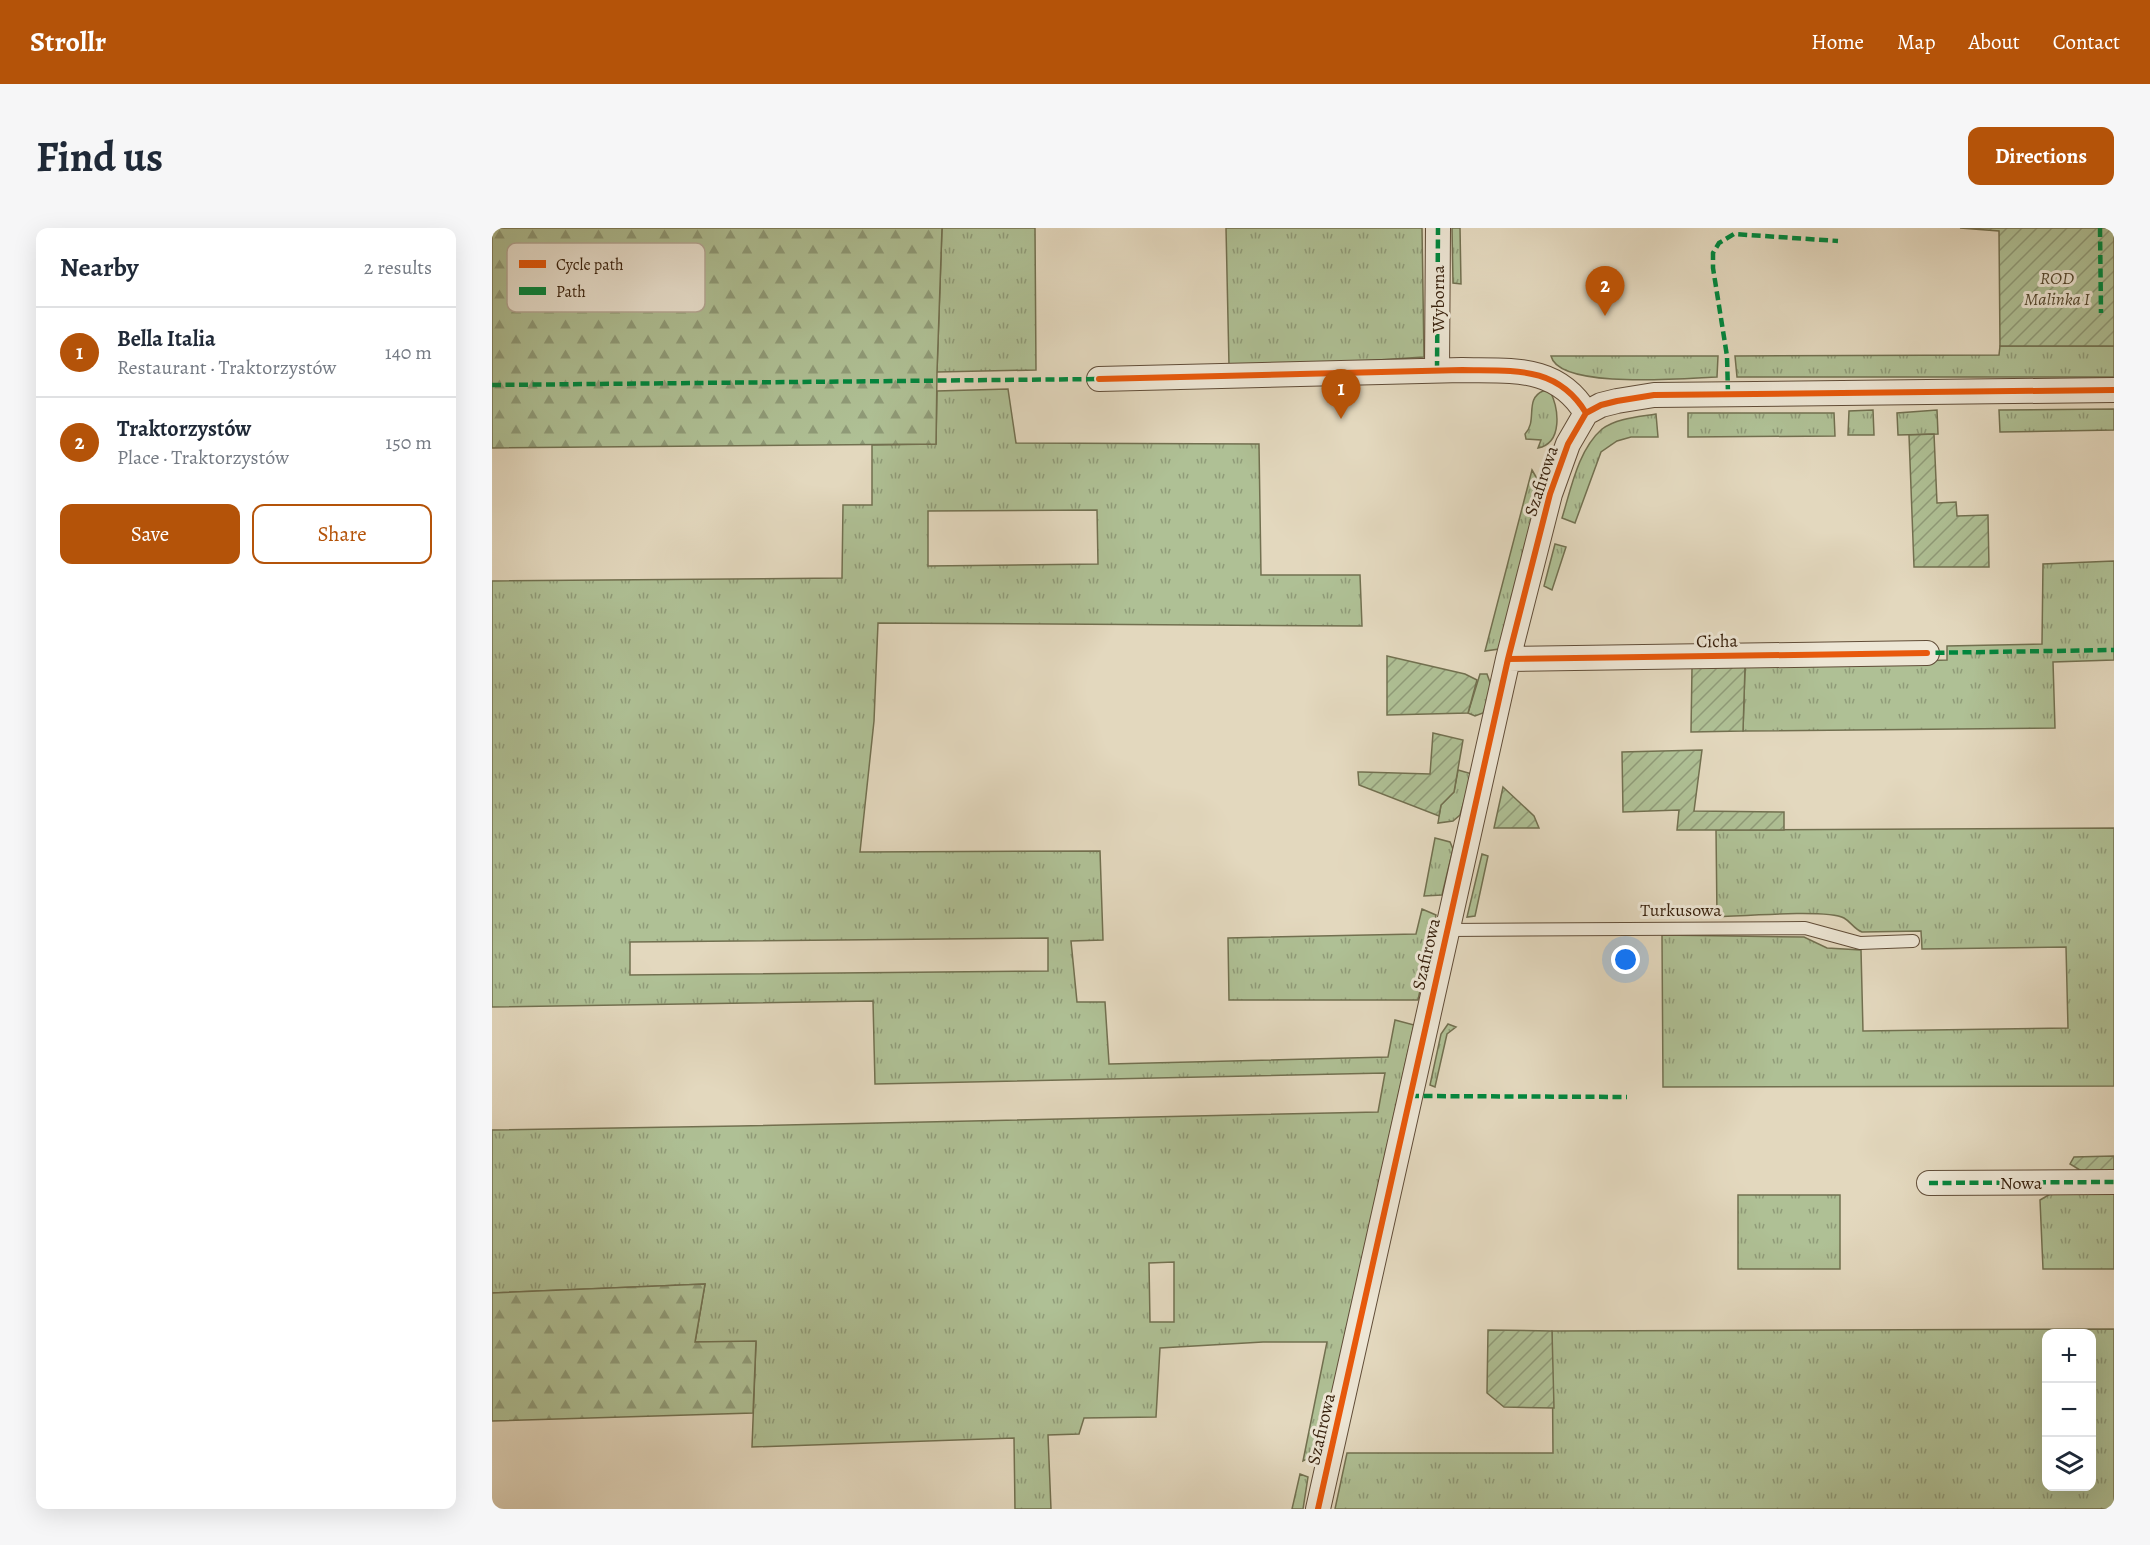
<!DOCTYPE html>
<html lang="en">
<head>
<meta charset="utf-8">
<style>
  body { margin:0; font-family:Alegreya,serif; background:#f6f6f7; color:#1f2937 }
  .controls { position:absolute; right:18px; bottom:18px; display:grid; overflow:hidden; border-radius:12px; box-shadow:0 6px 24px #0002 }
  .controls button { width:54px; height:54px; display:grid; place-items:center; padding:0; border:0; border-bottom:2px solid #e0e1e3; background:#fff; color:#1f2937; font:30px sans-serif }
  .you { position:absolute; left:1134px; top:732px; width:21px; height:21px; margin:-15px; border:4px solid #fff; border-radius:50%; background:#1a73e8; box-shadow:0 0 0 9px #1a73e833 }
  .badge { display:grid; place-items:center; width:39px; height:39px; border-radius:50%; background:#b45309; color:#fff; font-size:20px; font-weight:700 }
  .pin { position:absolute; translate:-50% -50px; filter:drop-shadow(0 2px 3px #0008) }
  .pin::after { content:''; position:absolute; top:32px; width:21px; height:18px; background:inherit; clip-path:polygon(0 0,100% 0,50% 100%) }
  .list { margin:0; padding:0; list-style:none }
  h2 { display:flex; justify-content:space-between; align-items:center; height:78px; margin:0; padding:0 24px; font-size:26px }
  h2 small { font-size:20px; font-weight:400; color:#747a83 }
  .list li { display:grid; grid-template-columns:39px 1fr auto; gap:18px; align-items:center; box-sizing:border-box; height:90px; padding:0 24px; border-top:2px solid #e0e1e3 }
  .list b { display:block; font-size:22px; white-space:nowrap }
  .list p { margin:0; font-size:20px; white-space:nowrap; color:#747a83 }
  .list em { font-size:20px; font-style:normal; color:#747a83 }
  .actions { display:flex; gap:12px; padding:18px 24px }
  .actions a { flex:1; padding:14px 0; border:2px solid #b45309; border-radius:12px; text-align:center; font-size:21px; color:#b45309 }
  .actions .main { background:#b45309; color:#fff }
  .icon { flex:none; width:33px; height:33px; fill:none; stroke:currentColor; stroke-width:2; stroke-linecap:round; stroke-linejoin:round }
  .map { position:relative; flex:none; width:1622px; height:1281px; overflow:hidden; border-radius:12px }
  header { display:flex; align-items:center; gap:36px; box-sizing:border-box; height:84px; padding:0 30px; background:#b45309; color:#fff }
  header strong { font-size:28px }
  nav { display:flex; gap:33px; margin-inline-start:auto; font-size:21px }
  .intro { display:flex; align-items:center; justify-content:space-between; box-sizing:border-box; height:144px; padding:0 36px }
  h1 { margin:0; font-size:42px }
  .button { padding:15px 27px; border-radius:12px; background:#b45309; color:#fff; font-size:21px; font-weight:700 }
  main { display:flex; gap:36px; padding:0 36px }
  aside { flex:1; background:#fff; border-radius:12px; box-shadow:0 6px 24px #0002 }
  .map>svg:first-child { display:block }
</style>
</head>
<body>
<header>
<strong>Strollr</strong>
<nav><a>Home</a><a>Map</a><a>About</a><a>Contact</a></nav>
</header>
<div class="intro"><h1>Find us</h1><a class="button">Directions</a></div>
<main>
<aside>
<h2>Nearby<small>2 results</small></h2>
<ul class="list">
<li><span class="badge">1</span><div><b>Bella Italia</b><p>Restaurant · Traktorzystów</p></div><em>140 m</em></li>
<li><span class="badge">2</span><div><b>Traktorzystów</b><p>Place · Traktorzystów</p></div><em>150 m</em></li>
</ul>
<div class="actions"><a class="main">Save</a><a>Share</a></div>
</aside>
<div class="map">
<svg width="1622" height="1281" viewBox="0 0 1622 1281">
  <defs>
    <pattern id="grass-tufts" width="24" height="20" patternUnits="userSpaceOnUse" patternTransform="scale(1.5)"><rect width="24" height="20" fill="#afc095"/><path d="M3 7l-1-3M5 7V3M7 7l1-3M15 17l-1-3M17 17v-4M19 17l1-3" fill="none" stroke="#8f9b78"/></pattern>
    <pattern id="forest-firs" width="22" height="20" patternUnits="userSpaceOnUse" patternTransform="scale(1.5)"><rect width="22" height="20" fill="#afc095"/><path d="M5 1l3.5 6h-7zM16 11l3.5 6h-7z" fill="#8f9b78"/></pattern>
    <pattern id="garden-furrows" width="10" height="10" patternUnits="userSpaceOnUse" patternTransform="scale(1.5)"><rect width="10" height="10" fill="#afc095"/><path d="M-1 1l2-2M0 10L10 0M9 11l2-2" fill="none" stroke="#8f9b78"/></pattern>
  </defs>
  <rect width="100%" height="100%" fill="#e3d8be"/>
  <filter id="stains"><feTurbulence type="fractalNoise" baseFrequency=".00333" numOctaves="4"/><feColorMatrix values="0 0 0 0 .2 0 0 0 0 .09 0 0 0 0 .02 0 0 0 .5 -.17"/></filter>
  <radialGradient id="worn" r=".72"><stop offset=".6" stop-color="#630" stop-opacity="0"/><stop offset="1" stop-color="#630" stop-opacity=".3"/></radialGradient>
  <!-- grass -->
  <path fill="url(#grass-tufts)" stroke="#727050" stroke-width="1.5" fill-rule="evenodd" d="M450 0H543L544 142 445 144Z
    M734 0H930L932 129 840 135 737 137Z
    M960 0H968L969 56 961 55Z
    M1508 118H1622V149H1245L1243 128 1507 127Z
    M1059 128H1226L1225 149C1195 150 1067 162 1059 128Z
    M516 161 524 215 767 216 769 347H868L870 398 386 395 382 493 368 624 608 623 611 712 579 713 585 774H613L617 836 896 829 903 792 922 797 829 1216 825 1226 811 1233 835 1114H771L668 1120 664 1189 592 1190 587 1206 556 1207 559 1281H523L522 1210 260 1219 264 1114H203L213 1056 0 1065V902L247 898 886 884 893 845 383 856 381 773 0 779V353L350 350 351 277H380V217L444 216 445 163ZM605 282 606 336 436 338V283ZM556 710V743L138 747V714ZM682 1034V1094H658L657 1035Z
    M1051 163H1058C1067 181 1071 215 1046 220L1049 212 1034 211 1033 206C1046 193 1032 171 1051 163Z
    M1622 181V202L1508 204 1507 182Z
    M1381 182 1382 207H1356L1357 183Z
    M1445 182 1446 206 1406 207 1405 185Z
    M1196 185H1342L1343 208 1196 209Z
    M1164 186 1166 209H1139L1125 213 1109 224 1083 295 1070 290C1079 261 1086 222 1110 201 1125 190 1146 189 1164 186Z
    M1040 242 1047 254V262L1007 421 993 423Z
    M1063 316 1074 319 1060 362 1052 358Z
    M1622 333V432L1561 434 1563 500 1251 503 1253 439 1455 432V418L1550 416 1551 336Z
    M988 446H995L1000 460 991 485 983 488 976 485Z
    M966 542 980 546 968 587 961 593 946 595 949 577 962 564Z
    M1622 600V858L1171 859 1170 707 1312 709 1335 720 1369 722 1371 803 1576 800 1574 719 1430 721 1429 703 1370 704C1362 701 1359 694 1352 690 1336 681 1249 688 1225 689L1224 602Z
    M943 610 958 614 961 621 950 667 932 668Z
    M990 626 996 628 983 688 975 689Z
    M930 681 944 687 926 772H737L736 710 924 706Z
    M956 796 964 799 955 806 943 859 938 857 949 806Z
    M1560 965H1622V1041H1551L1548 972Z
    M1246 967H1348V1041H1246Z
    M1622 1101V1281H843L855 1225H1061L1060 1103ZM1554 1106H1600V1258H1554Z
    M808 1246 816 1249 811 1281H800Z"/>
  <!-- forest -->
  <path fill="url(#forest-firs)" stroke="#727050" stroke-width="1.5" d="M0 0H450L445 144 444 216 0 220Z
    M213 1056 203 1114 264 1113 261 1185 0 1193V1065Z"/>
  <!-- garden -->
  <path fill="url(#garden-furrows)" stroke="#727050" stroke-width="1.5" d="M1468 0H1622V118H1508L1507 3Z
    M1442 206 1445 275 1464 274 1465 288 1496 287 1497 339H1422L1417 207Z
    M895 428 973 446 985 452 976 485 895 487Z
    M1253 439 1251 503 1199 504 1200 440Z
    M941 505 971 512 962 564 949 577 947 588 867 557 866 544H870L938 546Z
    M1210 522 1202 583 1292 584V602H1185L1187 582 1131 584 1130 524Z
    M1011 559 1042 588 1047 600H1002Z
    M1622 928V946L1596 947 1578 936 1582 929Z
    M996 1102 1060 1103 1062 1180 1012 1179 995 1165Z"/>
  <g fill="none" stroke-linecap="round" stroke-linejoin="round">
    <!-- service casing -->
    <g stroke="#614d38" stroke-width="14">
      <path id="service" d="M955 702 1313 700 1368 715 1421 713"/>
    </g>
    <!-- minor casing -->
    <g stroke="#614d38" stroke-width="26">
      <path id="minor" d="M945 142 946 0
        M607 151 970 142C1020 143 1065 137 1094 185
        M1016 431 1435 425
        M1437 955 1622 954
        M826 1281 1016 431 1058 266 1076 216 1094 185 1109 177 1125 173 1162 167 1622 162"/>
    </g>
    <!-- service -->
    <use href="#service" stroke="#ede6d5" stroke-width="12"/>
    <!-- minor -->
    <use href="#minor" stroke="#ede6d5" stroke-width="24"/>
    <!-- quiet -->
    <path stroke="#00873e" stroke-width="4.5" stroke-dasharray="9 4.5" stroke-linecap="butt" d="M1608 0 1609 85
      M945 142 946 0
      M0 157 607 151
      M1236 166 1235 128 1221 40V25L1227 15 1242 6 1346 13
      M1430 425 1622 422
      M918 868 1135 869
      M1437 955 1622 954"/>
    <!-- cycleway casing -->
    <g stroke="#ede6d5" stroke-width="10">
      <path id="cycleway" d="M607 151 970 142C1020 143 1065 137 1094 185
        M1016 431 1435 425
        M826 1281 1016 431 1058 266 1076 216 1094 185 1109 177 1125 173 1162 167 1622 162"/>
    </g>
    <!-- cycleway -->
    <use href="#cycleway" stroke="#e8590c" stroke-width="6"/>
  </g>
  <g text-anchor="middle" stroke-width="6" stroke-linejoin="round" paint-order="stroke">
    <!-- park labels -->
    <g font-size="18" font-style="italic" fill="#54472e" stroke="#ede6d5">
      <text x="1565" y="56">ROD<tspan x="1565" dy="21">Malinka I</tspan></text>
    </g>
    <!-- street labels -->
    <g font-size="18" fill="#361f0b" stroke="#ede6d5">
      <text transform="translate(946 71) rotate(-90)" y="6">Wyborna</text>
      <text transform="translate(1049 253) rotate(-72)" y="6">Szafirowa</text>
      <text transform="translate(1225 413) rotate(-1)" y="6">Cicha</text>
      <text x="1189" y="688">Turkusowa</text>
      <text transform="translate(934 726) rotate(-77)" y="6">Szafirowa</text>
      <text x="1529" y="961">Nowa</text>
      <text transform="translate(829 1201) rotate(-77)" y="6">Szafirowa</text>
    </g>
  </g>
  <!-- legend -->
  <rect x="15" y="15" width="198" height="69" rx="9" fill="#ede6d5" stroke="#b6aa98" stroke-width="1.5"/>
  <rect x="27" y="32" width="27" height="8" fill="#e8590c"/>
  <rect x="27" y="59" width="27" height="8" fill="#00873e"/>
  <g font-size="16" fill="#361f0b">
    <text x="64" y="42">Cycle path</text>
    <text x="64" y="69">Path</text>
  </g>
  <rect width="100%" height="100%" filter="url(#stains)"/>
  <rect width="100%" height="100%" fill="url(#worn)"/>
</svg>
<div class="controls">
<button>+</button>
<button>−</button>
<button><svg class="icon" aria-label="layers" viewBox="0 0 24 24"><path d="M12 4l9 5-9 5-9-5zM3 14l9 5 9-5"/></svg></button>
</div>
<div class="you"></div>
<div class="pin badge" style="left:849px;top:191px">1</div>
<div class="pin badge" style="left:1113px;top:88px">2</div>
</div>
</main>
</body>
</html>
